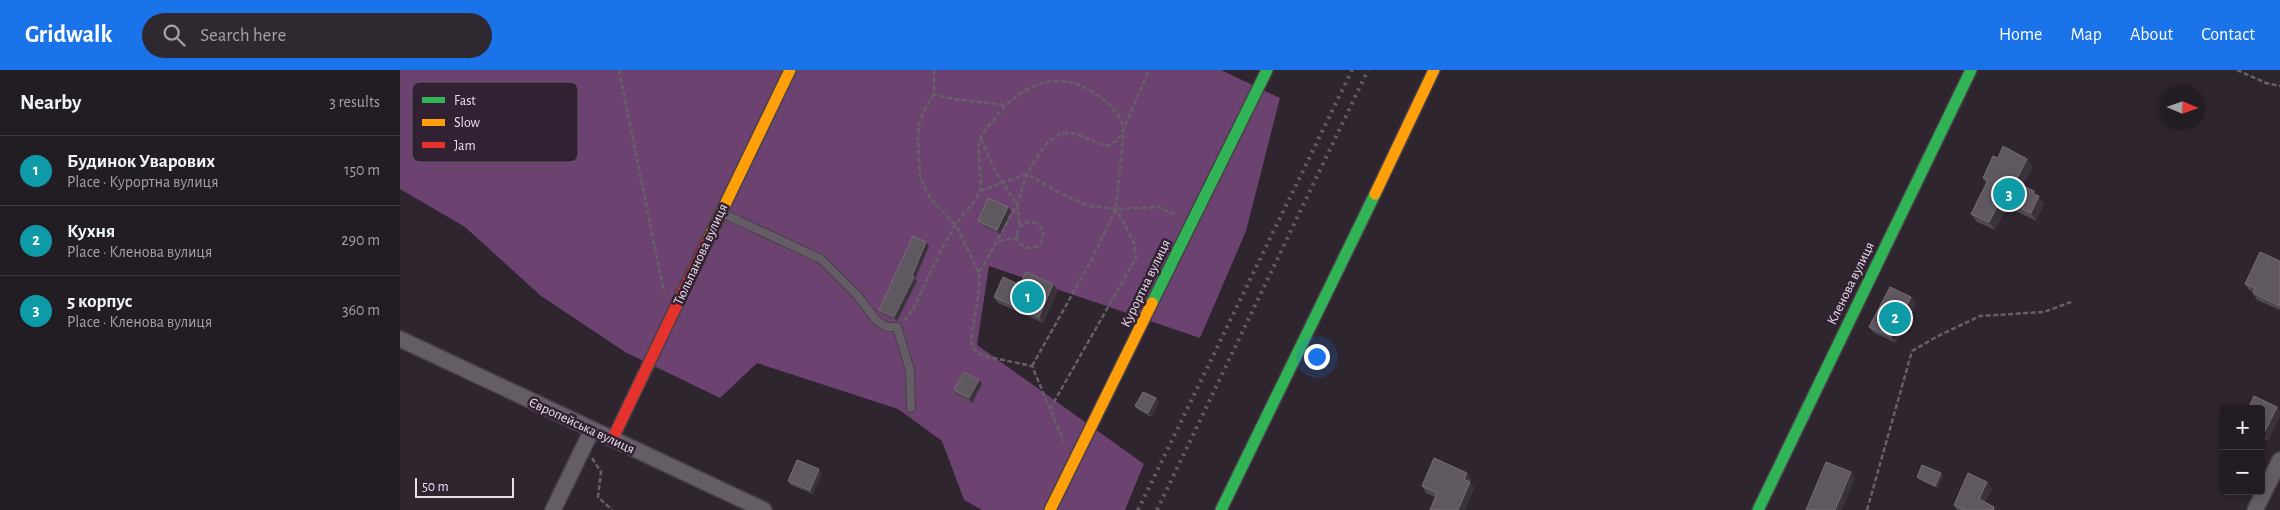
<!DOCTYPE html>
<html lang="en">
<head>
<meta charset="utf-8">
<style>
  body { margin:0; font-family:"Alegreya Sans",sans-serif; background:#2e2930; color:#f1f3f6 }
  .controls { position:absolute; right:15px; bottom:15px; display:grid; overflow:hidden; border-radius:5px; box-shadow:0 2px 8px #0003 }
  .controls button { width:45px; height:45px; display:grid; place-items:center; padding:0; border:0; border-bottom:1px solid #3f3a41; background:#221c23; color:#f1f3f6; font:25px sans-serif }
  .compass { position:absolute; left:1760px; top:15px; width:45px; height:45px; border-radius:50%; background:#221c23; box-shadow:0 2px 8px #0003; rotate:92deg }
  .scale { position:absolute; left:15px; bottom:12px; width:99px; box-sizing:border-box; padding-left:5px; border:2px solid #e9deea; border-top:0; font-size:14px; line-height:18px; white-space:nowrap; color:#e9deea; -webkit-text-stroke:4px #312133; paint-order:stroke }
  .you { position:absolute; left:916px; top:286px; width:18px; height:18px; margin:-12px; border:4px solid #fff; border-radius:50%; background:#1a73e8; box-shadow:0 0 0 8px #1a73e833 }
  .badge { display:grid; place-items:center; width:32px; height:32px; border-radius:50%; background:#1a73e8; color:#fff; font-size:16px; font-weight:700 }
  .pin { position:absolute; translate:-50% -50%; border:2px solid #fff; box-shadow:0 1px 5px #0006 }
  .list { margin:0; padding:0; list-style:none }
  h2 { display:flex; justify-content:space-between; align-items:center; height:65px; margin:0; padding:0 20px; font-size:21px }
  h2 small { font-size:16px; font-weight:400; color:#a2a1a6 }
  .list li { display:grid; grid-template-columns:32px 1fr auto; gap:15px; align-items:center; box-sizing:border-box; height:70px; padding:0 20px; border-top:1px solid #3f3a41 }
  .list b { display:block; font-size:19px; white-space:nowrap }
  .list p { margin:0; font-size:16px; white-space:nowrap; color:#a2a1a6 }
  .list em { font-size:16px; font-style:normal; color:#a2a1a6 }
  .icon { flex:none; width:28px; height:28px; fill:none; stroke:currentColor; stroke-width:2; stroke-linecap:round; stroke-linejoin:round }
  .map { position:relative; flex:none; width:1880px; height:440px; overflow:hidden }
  header { display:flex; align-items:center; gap:30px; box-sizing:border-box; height:70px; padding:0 25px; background:#1a73e8; color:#fff }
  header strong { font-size:24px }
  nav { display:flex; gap:28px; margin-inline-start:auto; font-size:18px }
  .search { width:350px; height:45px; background:#2e2930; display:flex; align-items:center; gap:12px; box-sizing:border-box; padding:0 18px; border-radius:28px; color:#a2a1a6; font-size:19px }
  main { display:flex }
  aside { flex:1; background:#221c23 }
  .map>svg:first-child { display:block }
</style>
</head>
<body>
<header>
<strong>Gridwalk</strong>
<div class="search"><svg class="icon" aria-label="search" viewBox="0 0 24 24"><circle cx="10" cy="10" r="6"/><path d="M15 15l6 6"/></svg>Search here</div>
<nav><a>Home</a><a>Map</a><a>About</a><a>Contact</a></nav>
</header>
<main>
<aside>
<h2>Nearby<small>3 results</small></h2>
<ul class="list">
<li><span class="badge" style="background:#0f9aa8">1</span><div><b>Будинок Уварових</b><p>Place · Курортна вулиця</p></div><em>150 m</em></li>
<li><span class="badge" style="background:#0f9aa8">2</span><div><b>Кухня</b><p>Place · Кленова вулиця</p></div><em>290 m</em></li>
<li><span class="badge" style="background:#0f9aa8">3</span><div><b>5 корпус</b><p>Place · Кленова вулиця</p></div><em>360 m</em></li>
</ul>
</aside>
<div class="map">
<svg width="1880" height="440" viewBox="0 0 1880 440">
  <rect width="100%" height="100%" fill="#2e252f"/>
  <!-- forest -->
  <path fill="#6c4270" d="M0 0H821L880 28 846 161 800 268 589 196 577 275 744 394 725 440H582L564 430 542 371 498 339 357 293 320 328 225 282 141 226 65 157 0 119Z"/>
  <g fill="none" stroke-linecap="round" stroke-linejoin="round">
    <!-- lane casing -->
    <g stroke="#484049" stroke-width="10">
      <path id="lane" d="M324 144 421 189 456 224 478 252 487 257H497L510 300 511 338"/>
    </g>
    <!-- street casing -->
    <g stroke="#484049" stroke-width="18">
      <path id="street" d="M0 269 364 440
        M153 440 192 360
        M1855 440 1880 390"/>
    </g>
    <!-- fast casing -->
    <g stroke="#484049" stroke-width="14">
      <path id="fast" d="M752 233 867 0
        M821 440 975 124
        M1358 440 1571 0"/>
    </g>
    <!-- slow casing -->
    <g stroke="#484049" stroke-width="14">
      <path id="slow" d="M975 124 1034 0
        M308 170 390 0
        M650 440 752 233"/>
    </g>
    <!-- jam casing -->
    <g stroke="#484049" stroke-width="14">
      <path id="jam" d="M212 370 308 170"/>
    </g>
    <!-- path -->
    <path stroke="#676068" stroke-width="2.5" stroke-dasharray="5 2.5" stroke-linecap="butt" d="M219 0 264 222
      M534 0V24L554 29 604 35
      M1837 0 1866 13 1880 16
      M534 24 523 43 519 54 518 67 520 108 530 128 556 155 579 203
      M581 69 596 102 617 135 620 156
      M580 121 627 104 658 122 688 136 716 139 758 137 776 145
      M617 165a13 13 0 1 1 26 0a13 13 0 1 1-26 0Z
      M599 171 617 168
      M504 251 513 239C527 211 539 181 556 154 562 144 577 132 580 120 583 105 575 80 581 67 583 62 589 56 592 52 612 24 643 2 679 15 698 23 718 38 724 58L717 71 707 76 676 64 662 63 647 73 636 89 627 104 617 135 579 203V219L571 271 574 280 584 286 632 296 664 372
      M632 296 691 191 716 139 724 58 749 0
      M650 339 736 188 734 172 716 139
      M192 388 201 402 198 427 212 440
      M1467 440 1512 281 1536 267 1580 246 1644 242 1671 232"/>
    <!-- lane -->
    <use href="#lane" stroke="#645d65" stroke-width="8"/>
    <!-- street -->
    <use href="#street" stroke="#645d65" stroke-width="15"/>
    <!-- fast -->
    <use href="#fast" stroke="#30b455" stroke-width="11"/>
    <!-- slow -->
    <use href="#slow" stroke="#ff9f0a" stroke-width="11"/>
    <!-- jam -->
    <use href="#jam" stroke="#e5322d" stroke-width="11"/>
    <!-- rail -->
    <path stroke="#645c65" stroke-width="4" stroke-dasharray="2.5 5" stroke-linecap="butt" d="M738 440 952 0
      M757 440 968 0"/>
  </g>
  <!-- wall -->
  <path fill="#504751" d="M1598 88 1627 89 1633 97 1622 116 1634 121 1644 134 1636 151 1607 137 1595 160 1577 152 1571 144 1586 113 1583 108Z
    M608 137 611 141 600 164 581 155 578 151Z
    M526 172 529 176 515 209 517 211 497 251 482 244 479 240Z
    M1880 191V240L1857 230 1853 223V222L1849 220 1845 214Z
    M620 215 658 220 643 253 598 233 594 227Z
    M1511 227 1516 234 1496 273 1474 263 1469 257Z
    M579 310 582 314 572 333 557 325 554 320Z
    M756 328 759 332 751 347 738 340 735 336Z
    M1877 337 1880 342V346L1868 371 1861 368V339Z
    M422 403 413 424 391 415 388 411Z
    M1067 403 1071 409 1070 412 1074 418 1065 440H1030L1035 427 1026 423 1022 416Z
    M1543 406 1537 418 1518 409 1517 407Z
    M1587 412 1592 419 1585 432 1596 440H1557L1554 435Z"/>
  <!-- shaded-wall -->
  <path fill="#3b333c" d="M1627 89 1633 97 1620 120 1615 112Z
    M1634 121 1644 134 1636 151 1631 143 1633 124Z
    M1601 129 1607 137 1595 160 1589 152Z
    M608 137 611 141 600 164 597 160Z
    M526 172 529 176 515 209 517 211 497 251 494 247Z
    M653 214 658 220 643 253 639 247Z
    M1511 227 1516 234 1496 273 1491 267Z
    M579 310 582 314 572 333 569 328Z
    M756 328 759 332 751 347 748 343Z
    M1877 337 1880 342V346L1868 371 1863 365Z
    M419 399 422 403 413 424 410 420Z
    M1451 402 1455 408 1442 440H1435Z
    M1067 403 1071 409 1068 415 1064 409Z
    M1541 403 1543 406 1537 418 1535 416Z
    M1070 412 1074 418 1065 440H1058Z
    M1587 412 1592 419 1583 435 1579 429Z"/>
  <!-- building -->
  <path fill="#605861" stroke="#766d76" d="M1603 76 1627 89 1615 112 1634 121 1633 124 1639 126 1631 143 1601 129 1589 152 1571 144 1588 110 1583 108 1593 86 1598 88Z
    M588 128 608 137 597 160 578 151Z
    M513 166 526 172 512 206 514 207 494 247 479 240Z
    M1860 182 1880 191V236L1853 223 1855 218 1845 214Z
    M626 202 653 214 639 247 594 227 603 207 620 215Z
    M1490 217 1511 227 1491 267 1469 257Z
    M564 302 579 310 569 328 554 320Z
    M743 322 756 328 748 343 735 336Z
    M1854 326 1877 337 1863 365 1861 364V339H1848Z
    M1034 388 1067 403 1064 409 1070 412 1058 440H1030L1037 423 1022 416Z
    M397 390 419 399 410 420 388 411Z
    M1426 392 1451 402 1435 440H1406Z
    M1522 395 1541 403 1535 416 1517 407Z
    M1568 403 1587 412 1579 429 1594 437 1593 440H1563L1554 435Z"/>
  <g text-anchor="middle" stroke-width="5" stroke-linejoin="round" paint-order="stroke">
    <!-- street labels -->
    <g font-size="14" fill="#e9deea" stroke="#312133">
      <text transform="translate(300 184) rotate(-65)" y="5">Тюльпанова вулиця</text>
      <text transform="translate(745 213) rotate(-64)" y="5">Курортна вулиця</text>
      <text transform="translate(1450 213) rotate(-64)" y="5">Кленова вулиця</text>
      <text transform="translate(182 355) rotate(25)" y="5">Європейська вулиця</text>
    </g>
  </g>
  <!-- legend -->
  <rect x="12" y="12" width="166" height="80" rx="8" fill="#312133" stroke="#685a6a" stroke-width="1"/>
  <rect x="22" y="27" width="23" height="6" fill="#30b455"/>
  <rect x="22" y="49" width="23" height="7" fill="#ff9f0a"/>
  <rect x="22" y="72" width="23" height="6" fill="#e5322d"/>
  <g font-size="14" fill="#e9deea">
    <text x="54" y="35">Fast</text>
    <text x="54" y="57">Slow</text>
    <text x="54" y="80">Jam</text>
  </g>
</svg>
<div class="controls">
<button>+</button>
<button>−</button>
</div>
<svg class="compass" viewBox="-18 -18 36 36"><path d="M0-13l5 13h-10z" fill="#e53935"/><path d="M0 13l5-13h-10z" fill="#a2a1a6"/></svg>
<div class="scale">50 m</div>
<div class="you"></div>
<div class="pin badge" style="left:628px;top:227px;background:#0f9aa8">1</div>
<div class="pin badge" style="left:1495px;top:248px;background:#0f9aa8">2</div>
<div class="pin badge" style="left:1609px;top:124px;background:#0f9aa8">3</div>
</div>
</main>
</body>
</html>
